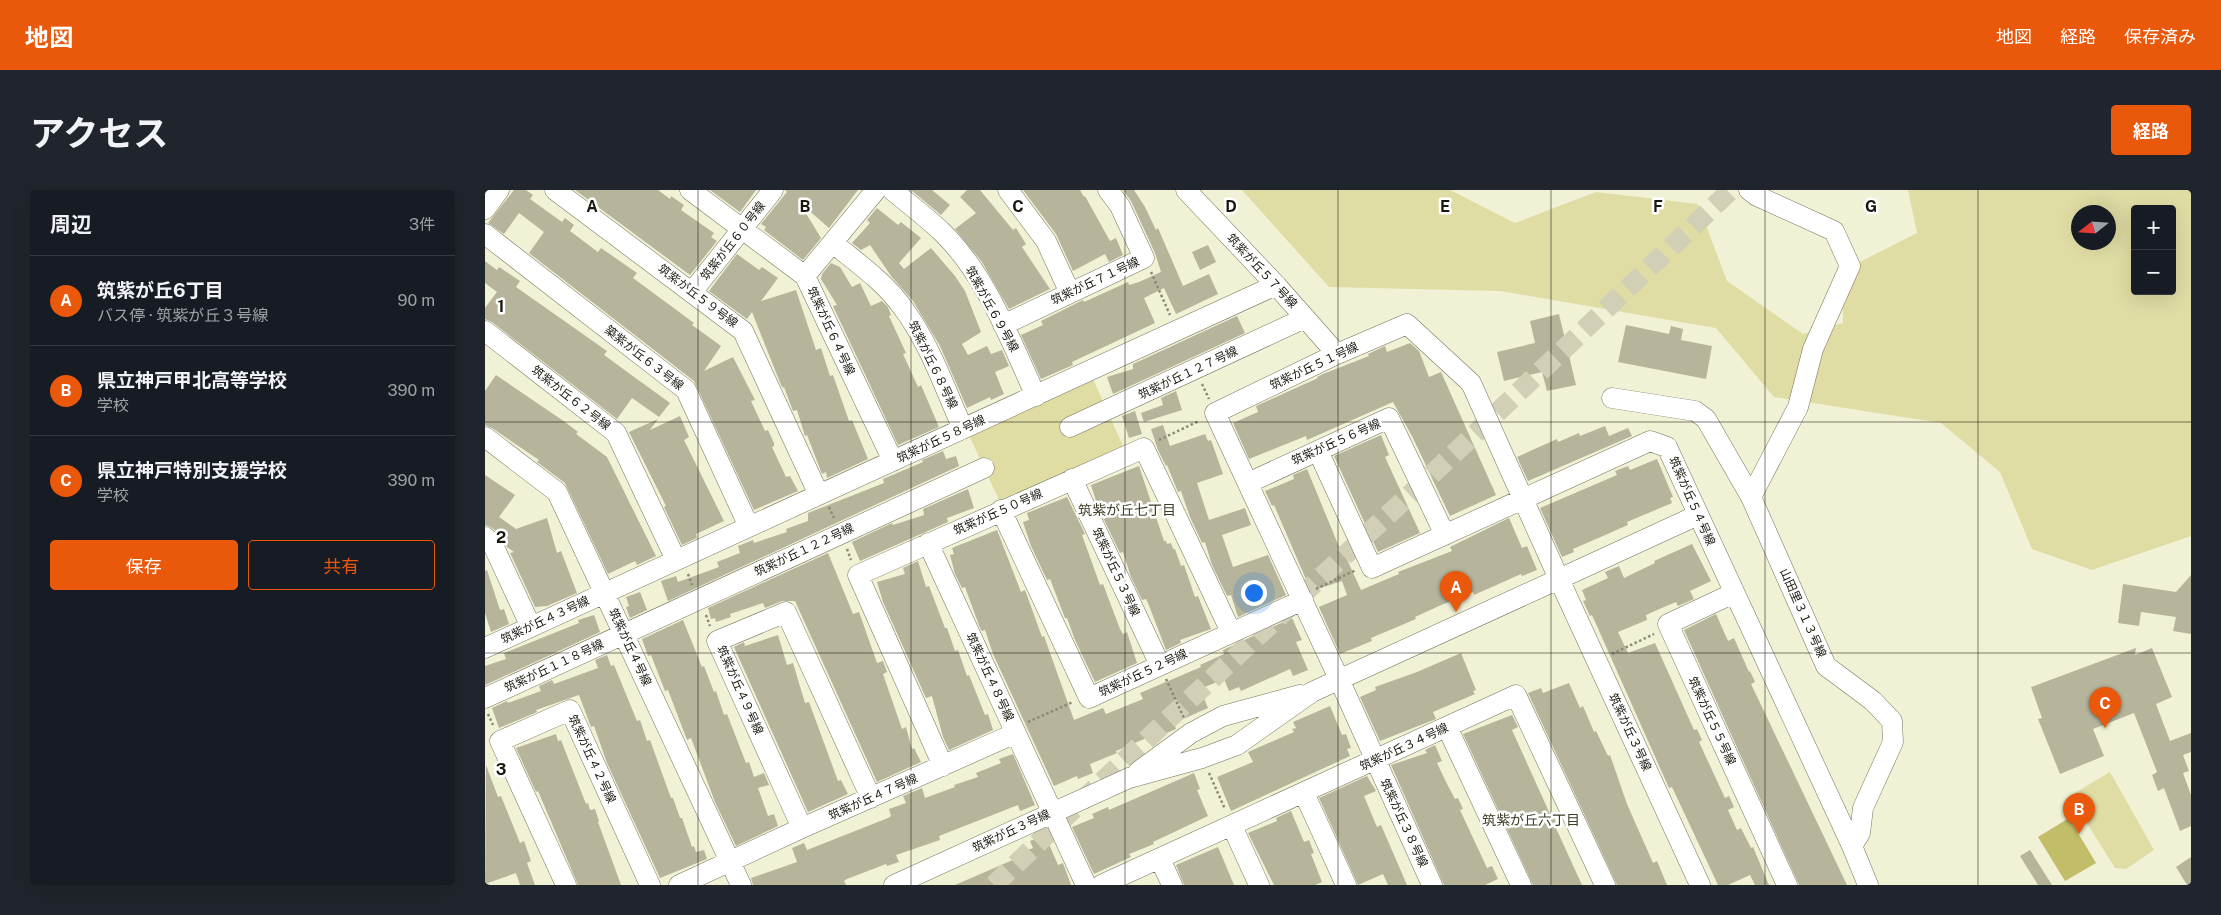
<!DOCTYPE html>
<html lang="ja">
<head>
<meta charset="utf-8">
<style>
  body { margin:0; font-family:"Public Sans","Noto Sans JP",sans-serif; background:#20242c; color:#f1f3f6 }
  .controls { position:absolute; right:15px; top:15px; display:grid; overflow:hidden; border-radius:5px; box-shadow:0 5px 20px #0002 }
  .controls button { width:45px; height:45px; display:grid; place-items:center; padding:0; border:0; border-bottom:1px solid #363941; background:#171b24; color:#f1f3f6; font:25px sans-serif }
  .compass { position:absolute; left:1586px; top:15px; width:45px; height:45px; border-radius:50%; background:#171b24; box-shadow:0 5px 20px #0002; rotate:253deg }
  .you { position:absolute; left:768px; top:402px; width:18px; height:18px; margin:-12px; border:4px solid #fff; border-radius:50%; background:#1a73e8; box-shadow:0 0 0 8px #1a73e833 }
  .badge { display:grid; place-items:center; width:32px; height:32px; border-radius:50%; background:#ea580c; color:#fff; font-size:16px; font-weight:700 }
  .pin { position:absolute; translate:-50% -41px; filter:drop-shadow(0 1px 2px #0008) }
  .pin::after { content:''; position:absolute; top:26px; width:18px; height:15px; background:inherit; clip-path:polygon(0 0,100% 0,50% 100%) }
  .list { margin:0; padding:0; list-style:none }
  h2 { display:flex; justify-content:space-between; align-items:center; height:65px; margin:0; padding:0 20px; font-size:21px }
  h2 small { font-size:16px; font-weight:400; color:#9ea1a6 }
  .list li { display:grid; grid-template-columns:32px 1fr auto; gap:15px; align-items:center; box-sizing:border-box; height:90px; padding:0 20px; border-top:1px solid #363941 }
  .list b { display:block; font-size:19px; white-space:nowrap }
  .list p { margin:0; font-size:16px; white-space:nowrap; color:#9ea1a6 }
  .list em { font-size:16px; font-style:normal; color:#9ea1a6 }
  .actions { display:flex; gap:10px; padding:15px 20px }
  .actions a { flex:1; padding:11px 0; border:1px solid #ea580c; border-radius:5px; text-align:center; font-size:18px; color:#ea580c }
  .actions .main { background:#ea580c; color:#fff }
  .map { position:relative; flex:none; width:1706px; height:695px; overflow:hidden; border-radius:5px }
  header { display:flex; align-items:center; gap:30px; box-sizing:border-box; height:70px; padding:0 25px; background:#ea580c; color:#fff }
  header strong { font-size:24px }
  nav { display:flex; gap:28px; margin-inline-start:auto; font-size:18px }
  .intro { display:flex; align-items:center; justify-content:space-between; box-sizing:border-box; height:120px; padding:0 30px }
  h1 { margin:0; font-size:35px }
  .button { padding:12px 22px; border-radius:5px; background:#ea580c; color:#fff; font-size:18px; font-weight:700 }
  main { display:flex; gap:30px; padding:0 30px }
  aside { flex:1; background:#171b24; border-radius:5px; box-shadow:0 5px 20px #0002 }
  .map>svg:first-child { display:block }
</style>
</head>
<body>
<header>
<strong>地図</strong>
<nav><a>地図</a><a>経路</a><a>保存済み</a></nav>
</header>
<div class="intro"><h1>アクセス</h1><a class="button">経路</a></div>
<main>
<aside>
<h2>周辺<small>3件</small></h2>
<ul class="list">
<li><span class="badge">A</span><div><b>筑紫が丘6丁目</b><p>バス停 · 筑紫が丘３号線</p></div><em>90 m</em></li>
<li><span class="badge">B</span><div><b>県立神戸甲北高等学校</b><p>学校</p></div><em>390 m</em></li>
<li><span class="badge">C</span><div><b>県立神戸特別支援学校</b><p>学校</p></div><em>390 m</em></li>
</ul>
<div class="actions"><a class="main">保存</a><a>共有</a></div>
</aside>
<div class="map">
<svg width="1706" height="695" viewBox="0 0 1706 695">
  <rect width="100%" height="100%" fill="#f1f1d5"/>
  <!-- green -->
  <path fill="#dfdca4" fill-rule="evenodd" d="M757 0H965L1030 33 1111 2 1213 14 1242 91 1318 144 1358 133 1357 81 1432 43 1423 0H1706V346L1607 380 1547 359 1515 282 1456 233 1289 207 1231 138 1015 101 844 97ZM1650 19H1687V101H1650ZM1594 22H1624V52H1594Z
    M607 187 638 256 515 312 483 243Z
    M1625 582 1669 660 1641 679 1630 678 1585 606Z"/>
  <!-- water -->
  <path fill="#c2bd68" d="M1584 628 1611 673 1580 691 1553 647Z"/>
  <!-- building -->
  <path fill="#b6b59b" d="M29 0H41L48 5 45 9 77 32 80 28 89 35 85 41 113 62 116 58 152 83 148 88 209 133 207 135 236 156 219 181 248 167 270 210 266 211 280 241 283 240 289 253V256L287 257 301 287 305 286 313 301 269 320 209 191 44 63 59 42 34 23 19 44 3 33Z
    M90 0H173L185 9 186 6 199 15 196 20 229 43 226 47 232 51 205 85Z
    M225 0H271L255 22Z
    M300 0H373L344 38 314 12 336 48 318 70 279 40 281 37 276 34 302 2Z
    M426 0H447L465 15 456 25Z
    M482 0H495L528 40 531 38 541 54 537 57 565 99 524 119 497 72 470 39 491 23 475 7Z
    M538 0H595L599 7 600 6 625 51 631 48 638 65 624 72 620 64 588 81 571 44Z
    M638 0H649L660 17 671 40 673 38 698 96 724 84 733 104 691 124 679 98 659 108 670 133 587 172 588 175 556 189 536 145 558 135 556 131 598 110 599 112 643 92 644 95 654 92 676 82 670 63 646 11Z
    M392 18 413 35 416 32 436 48 414 73 419 79 446 58 470 86 480 101 496 142 477 154 483 165 502 156 506 164 517 160 524 176 510 182 519 204 506 210 505 207 482 218 455 156 428 111 406 86 385 55 376 60 367 53 385 33 382 30Z
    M723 55 731 72 715 80 707 62Z
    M252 64 274 80 277 77 293 88 276 111 311 100 331 160 336 158 345 186 348 185 364 231 367 230 383 269 342 288 341 282 337 284 322 245 320 246 312 220 308 221 299 197 298 198 296 195 267 122 262 129 224 101Z
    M0 71 12 80 14 77 35 91 31 97 122 161 119 165 185 213 174 227 147 208 132 229 7 132 0 129V118L12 102 0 93Z
    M346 73 355 77 367 97 375 93 386 116 397 111 403 117 406 125 404 126 421 163 418 164 433 197 436 195 454 237 413 255 348 116 352 115 336 89 337 84Z
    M1074 124 1091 195 1062 201 1057 182 1019 191 1012 162 1050 153 1045 131Z
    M752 126 760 143 628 204 622 187 648 179V174Z
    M1141 135 1184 144 1186 136 1198 139 1196 150 1227 156 1221 189 1133 172Z
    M925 153 934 161 944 187 956 182 1011 305 965 326 927 246 908 212 822 250 821 246 764 269 748 233 773 222 771 216 833 188 832 187 838 184 884 166 883 164 900 156 902 162Z
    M11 185 80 232 93 242 91 244 122 267 171 366 152 375 150 371 123 384 80 293 52 272 54 270 7 238 0 235V201Z
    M691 201 697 220 659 232 656 223 678 215 676 208Z
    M650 221 657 244 644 248 637 226Z
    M195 226 204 247 199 250 239 331 211 344 212 348 197 355 179 317 181 316 144 242 173 229 165 240Z
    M678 235 685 256 720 244 723 251 726 250 738 284 712 293 724 330 760 318 766 335 737 345 748 377 783 365 801 405 753 427 746 405 742 406 727 375 720 352 717 353 705 327 696 301 693 302 682 275 681 276 673 260 666 239Z
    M1120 236 1124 246 1143 238 1147 246 1043 291 1032 267 1072 249 1073 252 1094 243 1095 246Z
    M896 245 904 265 900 267 935 343 893 362 849 266Z
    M458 261 461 269 471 266 474 276 183 411 176 391 191 386 193 392 234 377 232 372 255 363 253 356 268 350 269 353 302 342 301 339 323 331V323L399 293 398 289 438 272 437 270Z
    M1172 269 1188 307 1185 308 1187 313 1142 332 1143 335 1088 359 1089 362 1077 367 1055 318 1132 285 1130 281 1143 276 1145 280Z
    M654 276 679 351H681L682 354 686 353 688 359H690L696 376 699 375 710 407 713 406 726 439 695 450 696 453 681 460 663 413 661 409 657 410 646 387 638 362 635 363 613 317 606 295Z
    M822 279 857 364 859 363 876 400 914 384 913 382 967 361 965 357 1024 328 1037 358 1042 356 1052 380 1037 386 1036 384 989 405 988 402 954 416 930 427 931 429 886 448 887 451 855 464 834 417 862 405 857 391 826 401 789 315 787 316 780 301 809 289 808 285Z
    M0 285 30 305 14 327 31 339 62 328 72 363 76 361 92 403 62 416 50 417 27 367 25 363 29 362 22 357 15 344 7 338 0 335Z
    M483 299 489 318 462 328 463 332 375 371 367 352 407 333 408 335 439 325 438 319Z
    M582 307 600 344 597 345 615 395 618 394 635 439 638 444 642 442 652 473 610 492 590 450 582 428H580L565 389 562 390 546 356 538 332 544 330 542 323Z
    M512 340 536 402 540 400 557 447 559 446 589 530 618 518 621 524 658 509 655 503 716 477 715 475 739 464 738 460 807 428 817 450 811 452 823 480 808 486 805 479 756 501 754 497 744 501 739 489 715 499 723 518 689 533 691 539 672 547 671 544 631 561 632 563 605 574 608 583 593 589 592 586 569 596 508 464 500 440 497 441 495 438 480 397 477 398 470 384 465 365 469 364 467 358Z
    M1207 354 1226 391 1205 401 1209 409 1193 416 1191 412 1179 417 1161 425 1162 430 1133 442 1143 463 1170 453 1209 540 1212 539 1217 550 1214 552 1240 608 1244 606 1249 617 1243 620 1252 640 1256 638 1266 658 1268 657 1284 695H1270L1265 685 1243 695H1233L1187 597 1184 598 1107 425 1105 426 1098 411 1101 410 1097 400 1123 388 1120 382 1134 376 1139 388 1170 373 1169 371Z
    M343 363 368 424 374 422 392 473 398 471 402 482 398 484 417 539 421 537 427 559 429 558 436 572 392 592 310 411H297L280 418 278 413 245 424 246 427 231 432 230 428 226 429 223 418Z
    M433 371 441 397 444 396 460 438H462L470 461 473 460 482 486 484 485 500 525 503 524 508 540 464 560 458 547 447 506 441 508 398 412 392 392 420 384 418 378Z
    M2 380 15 420 19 419 24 434 6 442 0 423V381Z
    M1706 385V444L1688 441 1691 427 1656 422 1654 436 1633 433 1638 394 1691 402Z
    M155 402 162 420 145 428 141 417 144 416 141 407Z
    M1231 424 1243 451 1249 448 1264 482 1265 481 1270 492 1266 494 1362 695H1314L1199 440Z
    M109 425 115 442 0 495V476L21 469 19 463 94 433 93 430Z
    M198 430 217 477 219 476 229 502 231 501 239 525 242 524 261 573 264 572 269 587 279 583 284 595 273 598 283 626 289 624 293 636 251 656 230 612 206 548 202 550 183 500 180 501 166 465 163 466 157 449Z
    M293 445 302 475 308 473 320 513 324 512 353 591 356 590 363 604 323 622 249 457 259 452 260 456Z
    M1651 458 1650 465 1667 458 1687 507 1671 514 1685 551 1706 543V562L1698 565 1704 581 1698 583 1706 605V636L1695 641 1679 598 1673 601 1667 585 1672 582 1649 523 1608 539 1619 566 1575 584 1553 529 1557 528 1546 497Z
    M976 463 991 500 988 501 990 504 948 522 951 529 895 551 875 507 891 500 890 497 932 482Z
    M122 465 126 476 129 475 152 531 155 530 162 551 165 550 186 608H188L195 628H197L207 657 209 656 211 662 219 660 222 669 175 688 122 573 109 536 106 537 94 505 51 520 52 522 14 538 7 518 22 511 23 513 56 501 54 496 67 490 69 494 113 478 110 470Z
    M1084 493 1095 518 1098 516 1109 542 1111 541 1123 566 1125 565 1142 614 1168 673 1172 671 1182 695H1132L1043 503 1056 498 1058 503Z
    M845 516 857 545 861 544 866 558 862 559 865 566 746 621 732 587 768 572 763 562 809 542 807 539 811 538 808 532Z
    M1027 525 1033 537 1027 540 1065 624 1067 623 1072 635 1070 636 1097 695H1048L978 544Z
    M71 544 73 551 76 550 101 614 103 613 105 620 110 619 114 631 113 632 136 695H93L53 601 51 602 31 558Z
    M950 555 957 571 952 573 962 594 970 609 973 608 978 619 975 620 1002 678 1007 676 1013 689 1000 695H959L906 575 942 563 940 560Z
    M528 564 550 615 535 621 533 615 454 646 455 650 411 665 414 672 402 676 401 674 362 689 359 691 361 695H268L266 688 312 672 307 658 319 653 322 660 403 628 406 626 404 619 421 613 418 606 437 598 440 608 470 597 469 595 493 587 491 583 516 573 514 569Z
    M1 575 13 607 16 606 35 653 39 651 46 671 42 673 50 695H35L31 683 0 694Z
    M709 583 715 599 712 600 723 626 668 652 669 654 644 664 646 667 609 684 587 637 609 628 607 624 623 617 624 620Z
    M882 586 891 601 879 606 892 637 896 635 922 695H903L898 684 873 695 834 608Z
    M806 621 819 652 824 650 829 663 826 664 837 692 830 695H789L763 643 792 631 791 628Z
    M560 645 573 675 578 673 586 695H470L530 669 529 665 548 658 545 651Z
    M733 657 749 695H699L691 675Z
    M1545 660 1567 695H1553L1535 666Z
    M1706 667V695H1702L1691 677Z"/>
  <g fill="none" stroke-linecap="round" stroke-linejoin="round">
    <!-- minor-tunnel -->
    <path stroke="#d1d0b7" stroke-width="20" stroke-dasharray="20 10" stroke-linecap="butt" d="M509 695 645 565 975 258 1246 0"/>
    <!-- minor casing -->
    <g stroke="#74735b" stroke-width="21">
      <path id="minor" d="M70 0 258 141 334 305
        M205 0 320 86 408 271
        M407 0C424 14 441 27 457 42 502 86 525 150 551 206
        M523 0 561 51 585 103
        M701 0 791 95 852 164
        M1264 0 1272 6 1349 41 1365 76 1328 159 1313 217 1266 307
        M0 19 14 0
        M0 44 201 200 264 337
        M348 53C372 73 400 92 418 118 445 154 460 199 478 239
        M320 86 391 0
        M207 102 288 0
        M518 135 659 68 635 16 623 0
        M0 141 131 243 191 370
        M1127 208 1210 221 1221 229 1266 307 1341 476 1388 511 1407 531 1408 552 1378 618 1375 643 1367 656
        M585 237 820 128
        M0 247 72 302 256 695
        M833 261 887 378 1165 251 1182 257 1367 656 1383 695
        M587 289 675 475
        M763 293 904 228 960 345
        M516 320 604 508 818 410
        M0 347 7 353 46 437
        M443 353 601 695
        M1249 403 1183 434 1302 695
        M0 458 791 95
        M0 508 499 278
        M962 537 1036 695
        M458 576 373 385 659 258 746 442
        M654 581 706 543 738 526 815 505
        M819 603 861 695
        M747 636 774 695
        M317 638 232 451 301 422 386 608
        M675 669 687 695
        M81 695 15 551 85 520 165 695
        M194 695 317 638 531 543
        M409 695 644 588 717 568 752 555 827 502 1074 389 1215 695
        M616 695 1031 505 1120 695
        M947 695 854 489 730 223 852 164 922 134 986 193 1074 389 1213 325"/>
    </g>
    <!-- path -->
    <path stroke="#8a8a77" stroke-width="2.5" stroke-dasharray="2.5 2.5" stroke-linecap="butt" d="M666 82 685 125
      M717 194 724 209
      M674 250 714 231
      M344 317 349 328
      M362 359 366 370
      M203 384 207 395
      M831 399 871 380
      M221 425 225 436
      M1127 464 1169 444
      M681 489 699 528
      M3 524 8 535
      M543 532 588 512
      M724 583 740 619"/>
    <!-- minor -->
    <use href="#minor" stroke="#fff" stroke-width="20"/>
  </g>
  <!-- grid -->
  <path fill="none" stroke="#19180f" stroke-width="1" stroke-opacity="0.55" d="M213 0V695M426 0V695M640 0V695M853 0V695M1066 0V695M1280 0V695M1493 0V695M0 232H1706M0 463H1706"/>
  <g text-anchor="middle" stroke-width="5" stroke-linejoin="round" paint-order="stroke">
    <!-- street labels -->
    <g font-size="12" fill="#19180f" stroke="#fff">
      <text transform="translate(248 51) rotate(-52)" y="4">筑紫が丘６０号線</text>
      <text transform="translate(777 81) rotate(47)" y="4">筑紫が丘５７号線</text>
      <text transform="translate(610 91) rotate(-25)" y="4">筑紫が丘７１号線</text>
      <text transform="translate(213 106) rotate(37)" y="4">筑紫が丘５９号線</text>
      <text transform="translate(507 119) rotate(61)" y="4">筑紫が丘６９号線</text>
      <text transform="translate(346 141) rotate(65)" y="4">筑紫が丘６４号線</text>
      <text transform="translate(159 168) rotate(38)" y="4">築紫が丘６３号線</text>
      <text transform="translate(448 175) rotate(64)" y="4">筑紫が丘６８号線</text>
      <text transform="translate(829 176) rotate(-25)" y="4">筑紫が丘５１号線</text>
      <text transform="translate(703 183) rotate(-25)" y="4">筑紫が丘１２７号線</text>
      <text transform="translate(86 208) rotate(38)" y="4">筑紫が丘６２号線</text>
      <text transform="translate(456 249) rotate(-25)" y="4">筑紫が丘５８号線</text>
      <text transform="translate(851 252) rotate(-24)" y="4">筑紫が丘５６号線</text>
      <text transform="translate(1207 311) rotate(66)" y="4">筑紫が丘５４号線</text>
      <text transform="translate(513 322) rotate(-24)" y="4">筑紫が丘５０号線</text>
      <text transform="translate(319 360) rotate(-25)" y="4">筑紫が丘１２２号線</text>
      <text transform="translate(631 382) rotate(65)" y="4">筑紫が丘５３号線</text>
      <text transform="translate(1318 423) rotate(66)" y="4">山田里３１３号線</text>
      <text transform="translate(60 430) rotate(-25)" y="4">筑紫が丘４３号線</text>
      <text transform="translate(145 457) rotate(65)" y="4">筑紫が丘４号線</text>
      <text transform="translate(69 476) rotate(-25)" y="4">筑紫が丘１１８号線</text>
      <text transform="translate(658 483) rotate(-25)" y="4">筑紫が丘５２号線</text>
      <text transform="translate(505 487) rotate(65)" y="4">筑紫が丘４８号線</text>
      <text transform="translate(255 500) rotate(66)" y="4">筑紫が丘４９号線</text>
      <text transform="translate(1227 531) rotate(65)" y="4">筑紫が丘５５号線</text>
      <text transform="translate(1145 542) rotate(65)" y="4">筑紫が丘３号線</text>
      <text transform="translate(919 557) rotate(-25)" y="4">筑紫が丘３４号線</text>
      <text transform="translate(107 569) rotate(65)" y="4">筑紫が丘４２号線</text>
      <text transform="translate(388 607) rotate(-24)" y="4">筑紫が丘４７号線</text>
      <text transform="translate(919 633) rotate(65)" y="4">筑紫が丘３８号線</text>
      <text transform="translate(526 641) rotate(-25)" y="4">筑紫が丘３号線</text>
    </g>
    <!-- neighbourhood labels -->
    <g font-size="14" fill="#3d3c26" stroke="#fff">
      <text x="642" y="325">筑紫が丘七丁目</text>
      <text x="1046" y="635">筑紫が丘六丁目</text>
    </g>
  </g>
  <g font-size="16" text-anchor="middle" font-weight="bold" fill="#19180f" stroke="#fff" stroke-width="5" stroke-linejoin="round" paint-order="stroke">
    <text x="107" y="22">A</text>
    <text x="320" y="22">B</text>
    <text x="533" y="22">C</text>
    <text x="746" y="22">D</text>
    <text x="960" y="22">E</text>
    <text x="1173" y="22">F</text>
    <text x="1386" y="22">G</text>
    <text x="16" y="122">1</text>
    <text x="16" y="353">2</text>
    <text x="16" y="585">3</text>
  </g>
</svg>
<div class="controls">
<button>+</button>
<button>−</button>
</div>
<svg class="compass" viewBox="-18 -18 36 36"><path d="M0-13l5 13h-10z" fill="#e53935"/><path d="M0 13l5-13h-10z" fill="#9ea1a6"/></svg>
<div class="you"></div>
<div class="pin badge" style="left:971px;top:422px">A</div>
<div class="pin badge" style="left:1594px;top:644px">B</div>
<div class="pin badge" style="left:1620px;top:538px">C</div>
</div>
</main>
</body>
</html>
